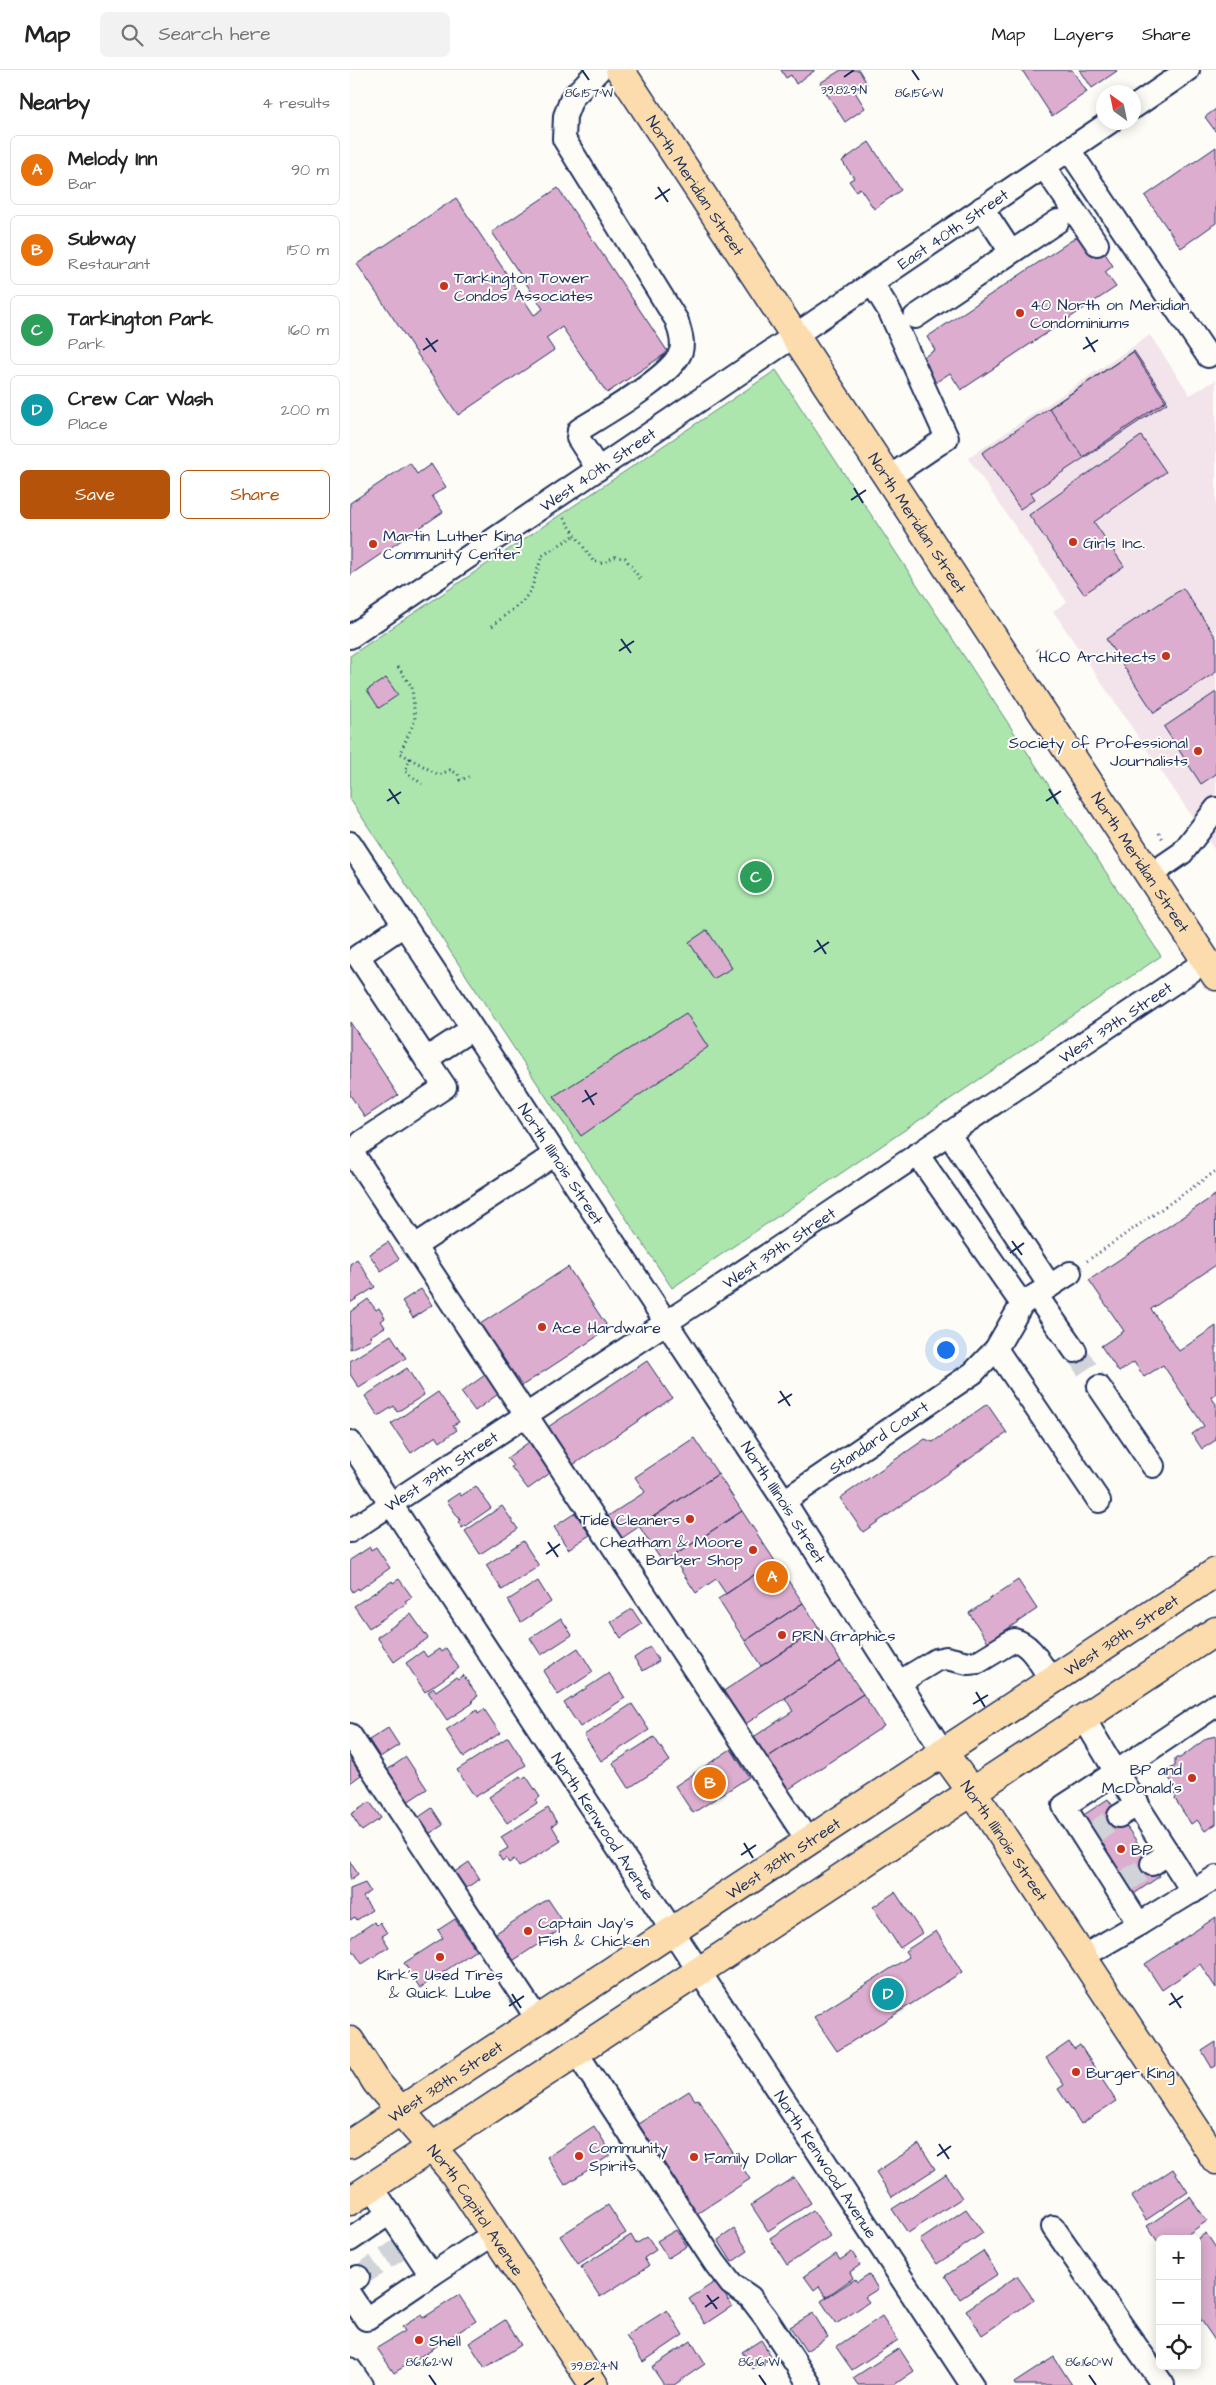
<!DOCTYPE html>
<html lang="en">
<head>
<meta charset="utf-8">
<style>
  body { margin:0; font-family:"Architects Daughter",sans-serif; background:#f2f2f2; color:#222 }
  .controls { position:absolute; right:15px; bottom:15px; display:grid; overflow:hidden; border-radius:8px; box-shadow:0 2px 12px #0003 }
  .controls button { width:45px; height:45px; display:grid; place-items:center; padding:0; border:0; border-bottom:1px solid #e0e0e0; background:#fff; color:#222; font:25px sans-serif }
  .compass { position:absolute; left:746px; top:15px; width:45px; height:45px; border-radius:50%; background:#fff; box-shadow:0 2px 12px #0003; rotate:327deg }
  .you { position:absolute; left:595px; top:1279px; width:18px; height:18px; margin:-12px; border:4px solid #fff; border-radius:50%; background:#1a73e8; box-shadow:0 0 0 8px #1a73e833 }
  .badge { display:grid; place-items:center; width:32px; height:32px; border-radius:50%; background:#b45309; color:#fff; font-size:16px; font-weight:700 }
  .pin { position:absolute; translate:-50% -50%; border:2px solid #fff; box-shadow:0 1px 5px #0006 }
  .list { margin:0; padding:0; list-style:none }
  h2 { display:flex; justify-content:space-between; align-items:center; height:65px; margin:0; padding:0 20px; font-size:21px }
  h2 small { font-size:16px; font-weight:400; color:#767676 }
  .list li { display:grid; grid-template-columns:32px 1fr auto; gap:15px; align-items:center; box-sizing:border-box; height:70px; margin:0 10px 10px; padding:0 10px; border:1px solid #e0e0e0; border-radius:8px }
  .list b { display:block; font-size:19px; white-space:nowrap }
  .list p { margin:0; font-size:16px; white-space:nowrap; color:#767676 }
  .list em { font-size:16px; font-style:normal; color:#767676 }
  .actions { display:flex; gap:10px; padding:15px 20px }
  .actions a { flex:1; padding:11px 0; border:1px solid #b45309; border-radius:8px; text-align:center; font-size:18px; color:#b45309 }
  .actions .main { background:#b45309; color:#fff }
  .icon { flex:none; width:28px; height:28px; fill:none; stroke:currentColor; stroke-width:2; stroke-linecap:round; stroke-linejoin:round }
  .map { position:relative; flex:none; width:866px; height:2315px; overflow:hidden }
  header { display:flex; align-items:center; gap:30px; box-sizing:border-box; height:70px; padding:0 25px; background:#fff; border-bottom:1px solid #e0e0e0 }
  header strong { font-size:24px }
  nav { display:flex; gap:28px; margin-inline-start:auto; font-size:18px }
  .search { width:350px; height:45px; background:#f2f2f2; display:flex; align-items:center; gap:12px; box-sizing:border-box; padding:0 18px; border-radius:8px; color:#767676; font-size:19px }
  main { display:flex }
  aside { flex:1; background:#fff }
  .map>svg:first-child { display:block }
</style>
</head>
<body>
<header>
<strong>Map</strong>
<div class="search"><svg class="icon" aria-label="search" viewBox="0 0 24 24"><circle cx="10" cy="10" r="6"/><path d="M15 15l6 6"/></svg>Search here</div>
<nav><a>Map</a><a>Layers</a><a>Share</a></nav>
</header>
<main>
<aside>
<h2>Nearby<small>4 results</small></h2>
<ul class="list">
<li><span class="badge" style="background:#e8710a">A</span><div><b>Melody Inn</b><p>Bar</p></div><em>90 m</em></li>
<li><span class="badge" style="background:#e8710a">B</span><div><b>Subway</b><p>Restaurant</p></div><em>150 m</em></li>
<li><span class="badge" style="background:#2e9e5b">C</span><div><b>Tarkington Park</b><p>Park</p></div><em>160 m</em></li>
<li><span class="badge" style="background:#0f9aa8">D</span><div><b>Crew Car Wash</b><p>Place</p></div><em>200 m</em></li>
</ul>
<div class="actions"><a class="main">Save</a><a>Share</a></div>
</aside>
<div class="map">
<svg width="866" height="2315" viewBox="0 0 866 2315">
  <rect width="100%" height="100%" fill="#fdfcf7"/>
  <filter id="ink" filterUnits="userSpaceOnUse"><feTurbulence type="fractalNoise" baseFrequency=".02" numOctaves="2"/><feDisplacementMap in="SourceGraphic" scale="10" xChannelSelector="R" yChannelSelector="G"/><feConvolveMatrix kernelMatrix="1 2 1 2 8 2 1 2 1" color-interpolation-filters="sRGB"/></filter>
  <g filter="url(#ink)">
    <!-- built -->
    <path fill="#f3e4eb" d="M800 265 840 325 866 310V782L703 541 717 532 618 388Z"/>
    <!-- green -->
    <path fill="#ace6ac" stroke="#648a85" d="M426 300 811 886 322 1218 0 729V586Z"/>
    <!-- building -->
    <path fill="#dcadce" stroke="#1b2f5e" d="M431 0H464V1L446 14 441 5 436 8Z
      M491 0H509L517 14 505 22 515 38 495 52 470 13Z
      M672 0H722L737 22 702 46Z
      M730 0H766L767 1 742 18Z
      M866 39V62L855 47Z
      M519 72 551 120 524 139 510 118 506 121 499 111 504 108 492 91Z
      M866 77V153L831 178 795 126Z
      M208 118 318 282 257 323 212 257 196 268 204 280 108 345 7 194 106 128 184 245 193 239 142 162Z
      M731 164 751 177 763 196 755 202 766 217 611 320 600 303 585 313 569 290 585 280 577 267Z
      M784 281 817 330 733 387 699 338Z
      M783 282 817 333 681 423 685 429 670 439 632 383Z
      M791 366 816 402 744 452 774 496 734 524 679 445Z
      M60 393 67 404 81 394 96 417 82 426 93 442 0 505V433Z
      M833 518 866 568V602L804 643 756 569Z
      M36 608 48 625 29 638 17 620Z
      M866 622V704L851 714 814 657Z
      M357 860 382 898 363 909 339 872Z
      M336 943 358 977 231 1066 204 1026Z
      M0 952 48 1025 15 1047 0 1025Z
      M865 1125 866 1195 801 1239 829 1281 866 1256V1324L861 1327 866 1334V1370L852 1379 842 1364 854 1356 813 1295 794 1307 784 1292 769 1302 751 1276 774 1261 739 1210Z
      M38 1172 49 1189 31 1201 19 1184Z
      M7 1189 25 1217 0 1233V1194Z
      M218 1197 253 1250 256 1254 255 1258 245 1268 167 1319 127 1256Z
      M71 1219 82 1235 63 1248 52 1231Z
      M18 1229 26 1240 29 1238 35 1248 31 1251 35 1257 20 1266 21 1269 0 1279V1242Z
      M41 1265 56 1288 9 1318 0 1304V1291Z
      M297 1291 322 1328 220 1397 195 1359Z
      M57 1298 74 1325 47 1342 44 1336 28 1346 15 1326Z
      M138 1303 151 1322 125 1341 111 1322Z
      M88 1322 109 1352 103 1355 107 1360 90 1372 86 1366 61 1383 41 1354Z
      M637 1334 657 1363 513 1462 490 1428 575 1369 583 1372Z
      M344 1368 368 1404 269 1470 255 1448 295 1422 285 1407Z
      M179 1372 186 1382 189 1380 203 1401 178 1419 161 1397 163 1396 157 1388Z
      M368 1404 392 1441 313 1493 289 1456Z
      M126 1416 141 1438 112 1458 108 1452 110 1450 97 1431 109 1423 111 1426Z
      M152 1436 168 1459 130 1484 115 1461Z
      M392 1441 425 1491 376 1524 366 1509 346 1523 322 1487Z
      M225 1443 240 1465 218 1479 204 1457Z
      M173 1471 189 1496 152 1520 136 1495Z
      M20 1477 21 1480 26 1477 40 1498 9 1520 8 1518 3 1522 0 1517V1490Z
      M425 1491 453 1533 395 1571 368 1529Z
      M49 1509 62 1527 55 1531 57 1533 19 1558 4 1536 42 1511 43 1513Z
      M668 1510 687 1539 638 1572 619 1543Z
      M188 1511 201 1532 171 1552 158 1530Z
      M453 1533 469 1558 411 1596 395 1571Z
      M282 1539 292 1554 271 1568 261 1552Z
      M61 1544 78 1568 44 1592 27 1567Z
      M211 1548 222 1565 191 1585 180 1568Z
      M469 1558 491 1591 391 1657 369 1624Z
      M300 1577 309 1591 293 1601 284 1588Z
      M96 1578 109 1598 75 1622 56 1593 73 1581 77 1587 89 1579 91 1582Z
      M228 1578 243 1602 208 1625 193 1601Z
      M491 1591 513 1624 412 1691 399 1670 443 1641 435 1628Z
      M259 1603 275 1628 230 1657 214 1633Z
      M113 1605 128 1626 122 1630 123 1633 97 1650 78 1622 84 1618 86 1621 106 1607 108 1609Z
      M513 1624 534 1656 433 1723 412 1691Z
      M282 1634 299 1660 251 1691 234 1665Z
      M134 1639 150 1663 114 1687 96 1660 127 1640 128 1643Z
      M38 1658 49 1675 30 1687 19 1670Z
      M866 1666V1754L855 1761 847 1750 841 1754 825 1729 827 1725 820 1723 823 1714 815 1702 825 1696V1688H830L857 1668Z
      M158 1667 176 1695 125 1727 107 1700Z
      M304 1667 320 1691 279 1718 263 1693Z
      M381 1679 399 1707 343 1743 325 1716Z
      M56 1687 77 1719 57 1732 37 1700Z
      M0 1688 11 1705 0 1713Z
      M170 1706 172 1709 176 1706 190 1727 186 1730 187 1733 157 1753 139 1727Z
      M758 1729 810 1806 781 1826 729 1748Z
      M20 1732 31 1748 12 1761 1 1744Z
      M82 1738 93 1755 74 1767 63 1751Z
      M198 1738 207 1753 202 1756 211 1771 169 1797 164 1789 159 1793 156 1788 152 1791 148 1784 158 1778 151 1767Z
      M0 1792 8 1804 0 1810Z
      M119 1792 130 1809 111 1821 100 1805Z
      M15 1813 20 1821 13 1827 22 1840 7 1850 5 1847 0 1850V1819Z
      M545 1822 572 1863 550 1878 523 1837Z
      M198 1829 216 1856 158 1894 140 1867Z
      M866 1847V1918L850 1894 812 1920 795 1894Z
      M105 1849 126 1880 70 1918 54 1893 93 1868 88 1860Z
      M24 1852 27 1855 30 1852 37 1863 32 1866 39 1877 12 1894 0 1876V1868Z
      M586 1861 612 1902 487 1981 464 1947 559 1887 555 1881Z
      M719 1972 724 1979 730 1975 766 2031 731 2054 708 2019 714 2015 696 1988Z
      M866 1972V1996L862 1998 852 1981Z
      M339 2021 345 2030 348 2029 400 2109 342 2147 289 2065 293 2062 288 2054Z
      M244 2056 262 2084 215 2115 197 2087Z
      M569 2074 585 2099 542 2127 526 2102Z
      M823 2099 838 2122 796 2150 781 2127Z
      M596 2104 612 2128 558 2163 542 2139Z
      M444 2107 461 2133 418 2161 401 2135Z
      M840 2127 857 2151 831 2169H810V2175L797 2156Z
      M258 2135 276 2163 228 2194 210 2166Z
      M616 2139 633 2163 587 2194 570 2170Z
      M463 2140 480 2166 437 2195 420 2168Z
      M384 2159 398 2181 382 2192 368 2170Z
      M326 2160 337 2176 318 2188 307 2171Z
      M856 2163 866 2178V2272L847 2244V2169Z
      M281 2165 286 2174 297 2167 306 2180 294 2188 299 2196 250 2227 231 2197Z
      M633 2181 648 2204 610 2229 595 2206Z
      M502 2182 510 2195 500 2202 503 2208 476 2227 469 2216 464 2220 454 2206 486 2184 490 2190Z
      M519 2204 528 2219 515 2227 519 2232 486 2254 471 2231 505 2209 507 2212Z
      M667 2206 684 2230 632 2265 616 2240Z
      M366 2211 382 2236 355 2254 339 2229Z
      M109 2225 126 2251 44 2303 27 2278 55 2261 52 2257 71 2245 73 2248Z
      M317 2240 333 2265 293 2292 276 2266Z
      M463 2243 478 2267 456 2281 440 2257Z
      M532 2246 548 2270 502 2300 486 2277Z
      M155 2250 171 2275 135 2298 119 2273Z
      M411 2270 422 2287 403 2299 392 2282Z
      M341 2271 355 2294 324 2315H314L302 2297Z
      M549 2278 564 2301 544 2315H508L503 2308Z
      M704 2287 722 2315H665L664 2313Z"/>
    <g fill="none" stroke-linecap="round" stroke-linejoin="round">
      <!-- minor-tunnel -->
      <path stroke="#d0d3d8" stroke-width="22" stroke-dasharray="22 11" stroke-linecap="butt" d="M725 1281 749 1317
        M740 1765 769 1746
        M773 1813 802 1794
        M8 2207 50 2179"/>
      <!-- minor casing -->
      <g stroke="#1b2f5e" stroke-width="26">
        <g id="minor">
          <path d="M784 37 838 0"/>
          <path d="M719 80 858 286"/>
          <path d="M694 97 747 174"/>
          <path d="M632 138 661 182"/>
          <path d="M522 213 540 242 597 368 538 408"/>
          <path d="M565 247 708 151"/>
          <path d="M248 399 228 368 229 360C253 345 323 306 331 281 334 271 329 260 327 251L214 69 215 46 222 28 249 0"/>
          <path id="s1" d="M0 567 760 52"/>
          <path id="s2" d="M0 773 434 1431 593 1682"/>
          <path d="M800 805 832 783 866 739"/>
          <path d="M54 855 8 886 76 989 122 959"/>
          <path d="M598 1063 700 1216"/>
          <path d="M12 1072 95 1017 76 989"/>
          <path d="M0 1079 458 1771"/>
          <path d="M567 1084 672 1234"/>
          <path d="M65 1176 204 1085"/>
          <path d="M686 1225 725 1281"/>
          <path d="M646 1279 749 1431"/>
          <path d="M749 1317 803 1396"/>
          <path id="s3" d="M0 1372 622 2315"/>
          <path id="s4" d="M434 1431 623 1303 646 1279 672 1234 720 1203"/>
          <path id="s5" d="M0 1461 352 1229 856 891"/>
          <path d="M548 1613 586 1590 596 1588 618 1593 628 1592 664 1570C682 1574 691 1596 702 1611"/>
          <path d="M0 1665 188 1950"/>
          <path d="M769 1746 788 1734"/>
          <path d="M802 1794 819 1783"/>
          <path d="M843 1822 766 1702 866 1635"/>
          <path d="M789 1854 866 1807"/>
          <path d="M732 1887 789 1854 714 1736 766 1702 733 1647"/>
          <path d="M226 1982 365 2193 381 2214 400 2227 416 2248 460 2315"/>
          <path d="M22 2117 81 2205 145 2163"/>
          <path d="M703 2157 813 2315"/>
          <path d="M0 2170 40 2143"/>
          <path d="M0 2211 8 2207"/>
          <path d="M0 2225 16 2249 81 2205"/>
          <path d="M0 2299 11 2315"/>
        </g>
      </g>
      <!-- major casing -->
      <g stroke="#1b2f5e" stroke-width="31">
        <g id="major">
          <path id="s6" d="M270 0 866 906"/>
          <path id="s7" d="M593 1682 640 1747 866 2090"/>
          <path id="s8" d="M0 1971 27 2013 103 2102 244 2315"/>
          <path id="s9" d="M0 2074 866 1502"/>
          <path d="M0 2131 866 1561"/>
        </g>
      </g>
      <!-- path -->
      <path stroke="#1b2f5e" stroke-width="3" stroke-dasharray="1 4" stroke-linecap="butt" d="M214 448 243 491 251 493 265 487 275 488 291 510
        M142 556 173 531 181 520 192 486 225 465
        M687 579 692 586
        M48 597 62 617 65 650 50 683 89 705 100 700 108 704 110 710 119 707
        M60 688 55 701 72 714
        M809 763 814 771
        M737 1191 866 1101"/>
      <!-- minor -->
      <use href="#minor" stroke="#fdfcf7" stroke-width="22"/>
      <!-- major -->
      <use href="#major" stroke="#fcdcac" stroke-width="28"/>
    </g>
  </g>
  <!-- ticks -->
  <path fill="none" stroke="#1b2f5e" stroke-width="2" d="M232 0 239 10M562 0 569 10M494 7 504 0M308 117 318 132M305 129 320 119M736 267 745 282M76 268 86 282M733 279 748 270M73 280 88 270M504 418 513 433M501 430 516 420M271 569 281 583M269 581 284 571M39 719 49 734M699 719 708 734M37 731 51 722M696 731 711 721M467 870 476 884M464 882 479 872M235 1020 244 1035M232 1032 247 1023M662 1171 672 1185M660 1183 674 1173M430 1321 440 1336M428 1333 442 1324M198 1472 208 1487M196 1484 210 1474M626 1622 635 1637M623 1634 638 1625M394 1773 403 1788M391 1785 406 1775M821 1923 831 1938M162 1924 171 1938M819 1935 833 1926M159 1936 174 1926M589 2074 599 2089M587 2086 601 2076M357 2225 367 2239M355 2237 369 2227M79 2305 86 2315M409 2305 416 2315M739 2305 746 2315M234 2315 244 2308"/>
  <!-- markers -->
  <g fill="#c8321e" stroke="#fdfcf7" stroke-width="2">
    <circle cx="94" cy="216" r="5"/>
    <circle cx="670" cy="243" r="5"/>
    <circle cx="723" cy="472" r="5"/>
    <circle cx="23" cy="474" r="5"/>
    <circle cx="816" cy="586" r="5"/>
    <circle cx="848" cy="681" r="5"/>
    <circle cx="192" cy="1257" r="5"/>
    <circle cx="340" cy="1449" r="5"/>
    <circle cx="403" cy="1480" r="5"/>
    <circle cx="432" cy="1565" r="5"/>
    <circle cx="842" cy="1708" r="5"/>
    <circle cx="771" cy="1779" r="5"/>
    <circle cx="178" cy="1861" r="5"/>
    <circle cx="90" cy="1887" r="5"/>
    <circle cx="726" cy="2002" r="5"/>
    <circle cx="229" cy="2086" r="5"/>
    <circle cx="344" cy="2087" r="5"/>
    <circle cx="69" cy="2270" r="5"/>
  </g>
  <g text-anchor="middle" stroke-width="4" stroke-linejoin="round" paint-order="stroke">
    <!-- street labels -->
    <g font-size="16" fill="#1b2f5e" stroke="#fdfcf7">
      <text dy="6" stroke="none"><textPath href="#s6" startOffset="138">North Meridian Street</textPath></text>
      <text dy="6" stroke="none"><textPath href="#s1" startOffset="728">East 40th Street</textPath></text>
      <text dy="6" stroke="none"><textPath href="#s1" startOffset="299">West 40th Street</textPath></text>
      <text dy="6" stroke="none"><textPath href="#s6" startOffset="542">North Meridian Street</textPath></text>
      <text dy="6" stroke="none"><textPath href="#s6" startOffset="948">North Meridian Street</textPath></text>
      <text dy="6" stroke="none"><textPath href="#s5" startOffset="919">West 39th Street</textPath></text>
      <text dy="6" stroke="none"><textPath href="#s2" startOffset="384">North Illinois Street</textPath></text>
      <text dy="6" stroke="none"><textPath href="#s5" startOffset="514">West 39th Street</textPath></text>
      <text dy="6" stroke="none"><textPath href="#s4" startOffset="114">Standard Court</textPath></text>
      <text dy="6" stroke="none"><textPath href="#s5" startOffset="109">West 39th Street</textPath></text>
      <text dy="6" stroke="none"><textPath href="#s2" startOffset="789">North Illinois Street</textPath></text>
      <text dy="6" stroke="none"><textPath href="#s9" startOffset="924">West 38th Street</textPath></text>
      <text dy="6" stroke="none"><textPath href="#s3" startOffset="460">North Kenwood Avenue</textPath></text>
      <text dy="6" stroke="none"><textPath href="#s7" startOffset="108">North Illinois Street</textPath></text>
      <text dy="6" stroke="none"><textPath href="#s9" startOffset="519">West 38th Street</textPath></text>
      <text dy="6" stroke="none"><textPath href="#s9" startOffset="114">West 38th Street</textPath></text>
      <text dy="6" stroke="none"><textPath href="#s3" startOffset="865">North Kenwood Avenue</textPath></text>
      <text dy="6" stroke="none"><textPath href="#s8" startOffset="211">North Capitol Avenue</textPath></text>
    </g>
    <!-- poi labels -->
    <g font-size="16" fill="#1b2f5e" stroke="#fdfcf7" text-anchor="start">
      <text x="104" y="213">Tarkington Tower<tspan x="104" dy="18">Condos Associates</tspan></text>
      <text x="680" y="240">40 North on Meridian<tspan x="680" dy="18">Condominiums</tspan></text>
      <text x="33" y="471">Martin Luther King<tspan x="33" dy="18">Community Center</tspan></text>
      <text x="733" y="478">Girls Inc.</text>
      <text x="806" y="592" text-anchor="end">HCO Architects</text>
      <text x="838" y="678" text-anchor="end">Society of Professional<tspan x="838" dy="18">Journalists</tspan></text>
      <text x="202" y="1263">Ace Hardware</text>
      <text x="330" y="1455" text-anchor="end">Tide Cleaners</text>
      <text x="393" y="1477" text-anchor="end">Cheatham &amp; Moore<tspan x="393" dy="18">Barber Shop</tspan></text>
      <text x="442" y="1571">PRN Graphics</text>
      <text x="832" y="1705" text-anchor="end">BP and<tspan x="832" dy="18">McDonald's</tspan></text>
      <text x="781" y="1785">BP</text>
      <text x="188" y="1858">Captain Jay's<tspan x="188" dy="18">Fish &amp; Chicken</tspan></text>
      <text x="90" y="1910" text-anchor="middle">Kirk’s Used Tires<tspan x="90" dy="18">&amp; Quick Lube</tspan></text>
      <text x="736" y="2008">Burger King</text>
      <text x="239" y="2083">Community<tspan x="239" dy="18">Spirits</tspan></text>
      <text x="354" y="2093">Family Dollar</text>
      <text x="79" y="2276">Shell</text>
    </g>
  </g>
  <g font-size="12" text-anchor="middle" fill="#1b2f5e" stroke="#fdfcf7" stroke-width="4" stroke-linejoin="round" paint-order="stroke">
    <text x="494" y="24">39.829°N</text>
    <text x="239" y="27">86.157°W</text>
    <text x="569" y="27">86.156°W</text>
    <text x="79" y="2296">86.162°W</text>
    <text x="409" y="2296">86.161°W</text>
    <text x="739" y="2296">86.160°W</text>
    <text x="244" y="2300">39.824°N</text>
  </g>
</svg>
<div class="controls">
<button>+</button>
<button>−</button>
<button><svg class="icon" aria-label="locate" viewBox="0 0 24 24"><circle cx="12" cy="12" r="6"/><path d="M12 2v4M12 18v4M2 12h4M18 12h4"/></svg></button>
</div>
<svg class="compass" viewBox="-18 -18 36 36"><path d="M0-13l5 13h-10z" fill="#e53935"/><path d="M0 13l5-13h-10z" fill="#767676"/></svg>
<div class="you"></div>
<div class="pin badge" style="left:422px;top:1507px;background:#e8710a">A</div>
<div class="pin badge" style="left:360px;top:1713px;background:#e8710a">B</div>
<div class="pin badge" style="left:406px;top:807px;background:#2e9e5b">C</div>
<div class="pin badge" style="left:538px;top:1924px;background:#0f9aa8">D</div>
</div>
</main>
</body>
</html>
